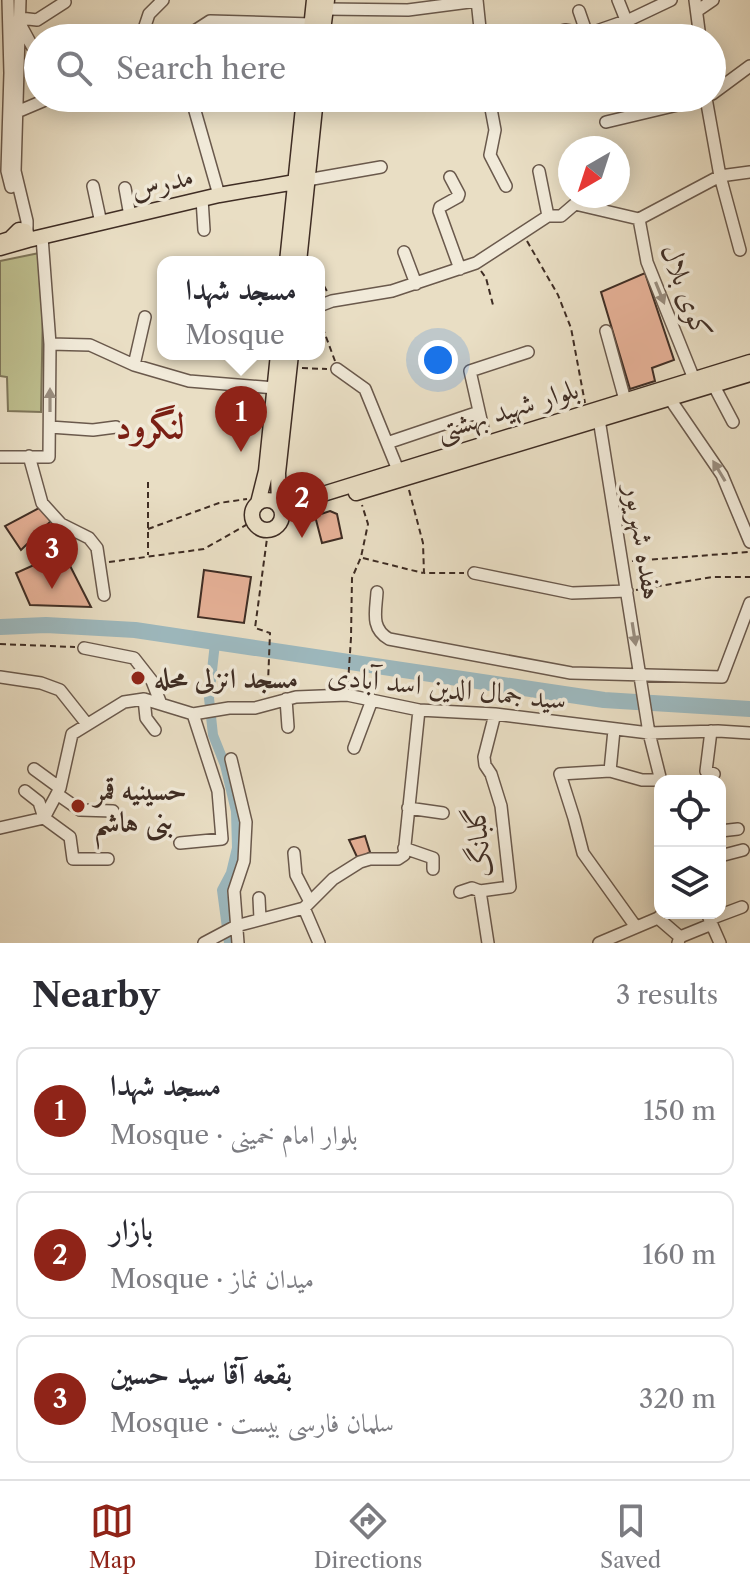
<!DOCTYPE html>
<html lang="en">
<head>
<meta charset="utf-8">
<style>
  body { margin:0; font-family:"Libre Caslon Text",Amiri,serif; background:#f2f2f3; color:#2b2b33 }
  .controls { position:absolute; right:24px; bottom:24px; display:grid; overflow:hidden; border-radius:16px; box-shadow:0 4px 20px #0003 }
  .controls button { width:72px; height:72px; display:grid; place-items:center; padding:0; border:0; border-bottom:2px solid #e1e1e2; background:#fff; color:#2b2b33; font:40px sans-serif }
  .compass { position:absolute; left:558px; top:136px; width:72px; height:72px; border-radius:50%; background:#fff; box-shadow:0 4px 20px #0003; rotate:219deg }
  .you { position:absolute; left:438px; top:360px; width:28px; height:28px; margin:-20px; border:6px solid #fff; border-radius:50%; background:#1a73e8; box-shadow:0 0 0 12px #1a73e833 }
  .badge { display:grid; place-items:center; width:52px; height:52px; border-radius:50%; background:#8f2418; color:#fff; font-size:26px; font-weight:700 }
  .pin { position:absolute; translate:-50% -66px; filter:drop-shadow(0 2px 4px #0008) }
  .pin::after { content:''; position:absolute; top:42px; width:28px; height:24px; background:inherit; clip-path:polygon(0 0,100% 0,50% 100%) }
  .popup { position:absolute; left:157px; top:256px; width:168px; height:104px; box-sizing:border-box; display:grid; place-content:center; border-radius:16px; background:#fff; filter:drop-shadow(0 2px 6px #0005); font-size:26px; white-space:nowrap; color:#7c7c81 }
  .popup b { font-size:30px; color:#2b2b33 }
  .popup::after { content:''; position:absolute; left:50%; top:100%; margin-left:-16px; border:16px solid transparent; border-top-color:#fff }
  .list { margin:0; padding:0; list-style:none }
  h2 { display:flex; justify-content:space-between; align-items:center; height:104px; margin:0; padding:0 32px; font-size:34px }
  h2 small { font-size:26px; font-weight:400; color:#7c7c81 }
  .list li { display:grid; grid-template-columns:52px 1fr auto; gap:24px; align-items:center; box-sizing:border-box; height:128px; margin:0 16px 16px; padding:0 16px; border:2px solid #e1e1e2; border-radius:16px }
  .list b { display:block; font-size:30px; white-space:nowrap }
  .list p { margin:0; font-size:26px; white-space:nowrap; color:#7c7c81 }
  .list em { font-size:26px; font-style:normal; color:#7c7c81 }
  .icon { flex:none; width:44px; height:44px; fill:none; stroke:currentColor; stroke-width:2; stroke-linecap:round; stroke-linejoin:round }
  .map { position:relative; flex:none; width:750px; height:943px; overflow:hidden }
  .search { position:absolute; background:#fff; box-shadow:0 4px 20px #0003; left:24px; right:24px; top:24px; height:88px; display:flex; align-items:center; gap:20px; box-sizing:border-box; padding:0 28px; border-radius:44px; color:#7c7c81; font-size:30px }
  .sheet { height:536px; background:#fff }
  nav { display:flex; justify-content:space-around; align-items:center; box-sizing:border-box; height:112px; border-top:2px solid #e1e1e2; background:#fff; font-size:22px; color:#7c7c81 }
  nav a { display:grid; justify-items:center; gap:4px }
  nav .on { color:#8f2418 }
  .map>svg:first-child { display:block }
</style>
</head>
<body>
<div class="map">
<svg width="750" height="943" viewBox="0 0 750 943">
  <rect width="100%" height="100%" fill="#e9dec4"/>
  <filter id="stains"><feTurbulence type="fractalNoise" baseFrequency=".0025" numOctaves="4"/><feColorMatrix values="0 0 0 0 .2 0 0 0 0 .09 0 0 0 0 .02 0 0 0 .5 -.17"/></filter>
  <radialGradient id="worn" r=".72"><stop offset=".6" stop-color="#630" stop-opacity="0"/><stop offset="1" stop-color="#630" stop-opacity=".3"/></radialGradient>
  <!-- green -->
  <path fill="#bebf8f" stroke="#7e765a" stroke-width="2" d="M44 252 41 412 8 411 7 377 0 376V261Z"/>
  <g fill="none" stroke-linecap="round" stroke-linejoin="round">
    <!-- canal -->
    <path stroke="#9db9bf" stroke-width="10" d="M215 643 209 698 213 735 225 765 236 811 237 848 231 873 222 890 229 943"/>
    <!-- river -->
    <path stroke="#9db9bf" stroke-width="16" d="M0 627 46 625 135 630 604 700 750 709"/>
  </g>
  <!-- building -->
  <path fill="#e5b096" stroke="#3f2d24" stroke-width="2" d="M645 273 674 360 652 368 655 381 630 389 601 292Z
    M41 507 52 520 21 550 5 526Z
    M330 511 337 514 342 538 322 543 315 516Z
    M63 552 91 607 30 605 16 573Z
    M204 570 251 577 244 623 198 617Z
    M365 836 370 852 358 859 349 840Z"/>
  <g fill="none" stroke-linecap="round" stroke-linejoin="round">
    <!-- minor casing -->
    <g stroke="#6a594c" stroke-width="14">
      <path id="minor" d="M8 0 10 73 7 171 11 187
        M20 0 15 171 27 221V233
        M477 0 481 38
        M618 0 626 20
        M695 0 700 38
        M326 9 408 10 477 1
        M579 11 588 37
        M697 11 713 0
        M20 18 37 20 65 2
        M20 24 38 57
        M145 38V26L149 14 163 0
        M189 38 193 32 210 21 311 24
        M535 38 565 30 588 34 631 19 671 0
        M712 94 750 66
        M489 98 495 130 490 155 506 186
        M706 98 720 176 740 250
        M195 111 219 195
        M17 112 50 98
        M606 122 707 98
        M539 171 548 216
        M450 177 459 194 458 197 440 207 439 211 460 269
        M307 180 381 167
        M93 186 101 223
        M125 188 130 216
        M202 199 204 230
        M639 219 647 262 694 379
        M404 252 416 284
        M319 306 332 301 392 291 476 263 548 216H561L575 204 639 219 720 176 750 172
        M606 331 625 400
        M50 344 90 345 134 365 189 381 275 388
        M134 365 145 317
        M337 369 365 389 398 470
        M714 386 733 422
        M670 399 722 475 750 542
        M596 417 599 419 649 733 661 781
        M50 427 93 430 116 427
        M486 442 470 371 528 352
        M387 443 479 412
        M29 456 42 503 61 524 89 538 97 548 104 595
        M0 457H49L50 344 42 237
        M474 573 572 593 627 591
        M377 592C376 611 370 628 389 639L571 673 722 677 750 603
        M84 648 134 658 152 681 161 704
        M0 677 41 683 60 690 87 724
        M144 699 146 718 155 730
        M286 699 288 727
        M711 731 706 771 714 774
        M354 748 372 700
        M231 759 246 822 244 861 234 891 238 943
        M34 769 60 788
        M610 771 614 730
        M25 791 39 802 44 818 70 837 73 859H108
        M57 794 80 810 113 811
        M408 808 443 813
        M0 828 44 818 60 788 72 734 124 702 144 699 193 714 229 708H255L296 697 347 695 419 710 495 714 649 733 718 731 750 733
        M720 831 738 829
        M180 843 222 839 218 791 193 714
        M404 848 433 858V869
        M294 853 296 875 310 902
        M720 856 743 850
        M460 892 472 888 480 891
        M259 898 260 919
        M304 908 319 943
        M658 918 680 937
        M709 918 720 943
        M710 919 742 907
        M636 927 583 853 574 818 560 774 610 771 642 780H660
        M204 943 236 926 304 908 333 879 360 862 370 859H398L404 855 419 710
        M488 943 480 891 510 887 501 806 491 774 485 765 484 757 495 714
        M599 943 658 918 664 913
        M678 943 680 937 712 924"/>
    </g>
    <!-- major casing -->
    <g stroke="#3f2d24" stroke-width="17">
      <path id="major" d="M310 38 314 0
        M322 38 327 0
        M28 240 219 195 307 180
        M0 242 10 239 19 230 25 231 28 240 0 248
        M287 262 304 98
        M299 262 316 98
        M356 493 750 374
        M252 515a15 15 0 1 1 30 0a15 15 0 1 1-30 0Z
        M258 503 266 471 278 354
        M279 506 278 473 291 354
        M281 507 750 362"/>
    </g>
    <!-- path -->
    <path stroke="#3f2d24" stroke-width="2" stroke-dasharray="6 4" stroke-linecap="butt" d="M527 241 558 295 571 328 585 403
      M481 271 486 278 493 305
      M319 277 328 293
      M319 318 335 361
      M302 368 327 369
      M148 482V555
      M409 490 423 543 424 573H464
      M148 529 219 503 247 499
      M268 531 255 628 270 633 268 683 289 686 291 689
      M363 558 423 573
      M632 561 749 552
      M109 562 204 549 253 521
      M636 590 712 577H750
      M0 644 75 647
      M348 683 351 638 352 578 361 557 368 524 362 505"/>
    <!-- minor -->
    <use href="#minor" stroke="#f1ead9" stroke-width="11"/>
    <!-- major -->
    <use href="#major" stroke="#e9dec4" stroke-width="14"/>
  </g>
  <!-- one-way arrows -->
  <defs><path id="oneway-solid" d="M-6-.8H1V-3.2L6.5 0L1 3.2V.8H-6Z" transform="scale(2)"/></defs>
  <g fill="#988c7e">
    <use href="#oneway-solid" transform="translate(660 293) rotate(68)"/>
    <use href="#oneway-solid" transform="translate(50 400) rotate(-90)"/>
    <use href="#oneway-solid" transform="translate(719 471) rotate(-121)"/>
    <use href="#oneway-solid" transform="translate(634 634) rotate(81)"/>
  </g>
  <!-- markers -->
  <g fill="#8f2418" stroke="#f1ead9" stroke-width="3">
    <circle cx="138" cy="678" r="8"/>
    <circle cx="78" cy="806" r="8"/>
  </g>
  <g text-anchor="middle" stroke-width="7" stroke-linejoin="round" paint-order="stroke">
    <!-- street labels -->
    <g font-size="28" fill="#3f2d24" stroke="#f1ead9">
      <text transform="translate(162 182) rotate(-13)" y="10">مدرس</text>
      <text transform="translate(687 291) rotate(70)" y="10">کوی بلال</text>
      <text transform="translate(507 409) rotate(-17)" y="10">بلوار شهید بهشتی</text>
      <text transform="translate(644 542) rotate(81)" y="10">هفده شهریور</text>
      <text transform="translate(447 687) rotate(6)" y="10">سید جمال الدین اسد آبادی</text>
      <text transform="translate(478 842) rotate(-97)" y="10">گلبانگ</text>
    </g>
    <!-- poi labels -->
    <g font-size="28" font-weight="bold" fill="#3f2d24" stroke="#f1ead9" text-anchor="start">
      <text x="154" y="688">مسجد انزلی محله</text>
      <text x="94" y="800">حسینیه قمر<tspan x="94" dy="32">بنی هاشم</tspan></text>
    </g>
    <!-- district labels -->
    <g font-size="36" font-weight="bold" fill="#7a1f14" stroke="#f1ead9">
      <text x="150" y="438">لنگرود</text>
    </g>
  </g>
  <rect width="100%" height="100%" filter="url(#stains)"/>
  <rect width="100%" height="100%" fill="url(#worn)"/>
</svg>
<div class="controls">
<button><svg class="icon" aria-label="locate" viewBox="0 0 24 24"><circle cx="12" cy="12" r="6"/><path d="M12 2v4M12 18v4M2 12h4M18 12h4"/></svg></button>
<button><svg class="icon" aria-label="layers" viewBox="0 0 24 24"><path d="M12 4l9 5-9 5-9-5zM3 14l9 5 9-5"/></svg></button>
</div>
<svg class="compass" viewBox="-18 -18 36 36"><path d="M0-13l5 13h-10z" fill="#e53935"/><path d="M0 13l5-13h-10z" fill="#7c7c81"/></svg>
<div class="you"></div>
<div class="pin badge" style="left:241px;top:452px">1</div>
<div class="popup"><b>مسجد شهدا</b>Mosque</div>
<div class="pin badge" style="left:302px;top:538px">2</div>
<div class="pin badge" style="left:52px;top:589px">3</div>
<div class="search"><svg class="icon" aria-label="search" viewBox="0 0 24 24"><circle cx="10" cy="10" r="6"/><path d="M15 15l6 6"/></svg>Search here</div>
</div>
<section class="sheet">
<h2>Nearby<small>3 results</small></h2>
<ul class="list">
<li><span class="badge">1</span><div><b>مسجد شهدا</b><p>Mosque · بلوار امام خمینی</p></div><em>150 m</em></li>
<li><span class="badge">2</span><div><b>بازار</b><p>Mosque · میدان نماز</p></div><em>160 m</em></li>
<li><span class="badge">3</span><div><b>بقعه آقا سید حسین</b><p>Mosque · سلمان فارسی بیست</p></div><em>320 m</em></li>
</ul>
</section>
<nav>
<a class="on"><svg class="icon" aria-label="map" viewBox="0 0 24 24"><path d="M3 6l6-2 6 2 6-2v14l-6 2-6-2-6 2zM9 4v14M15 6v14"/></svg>Map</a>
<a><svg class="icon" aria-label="directions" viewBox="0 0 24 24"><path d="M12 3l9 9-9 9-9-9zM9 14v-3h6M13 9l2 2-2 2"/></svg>Directions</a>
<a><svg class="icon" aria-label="saved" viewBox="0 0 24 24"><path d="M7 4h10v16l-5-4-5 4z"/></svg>Saved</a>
</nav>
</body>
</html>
